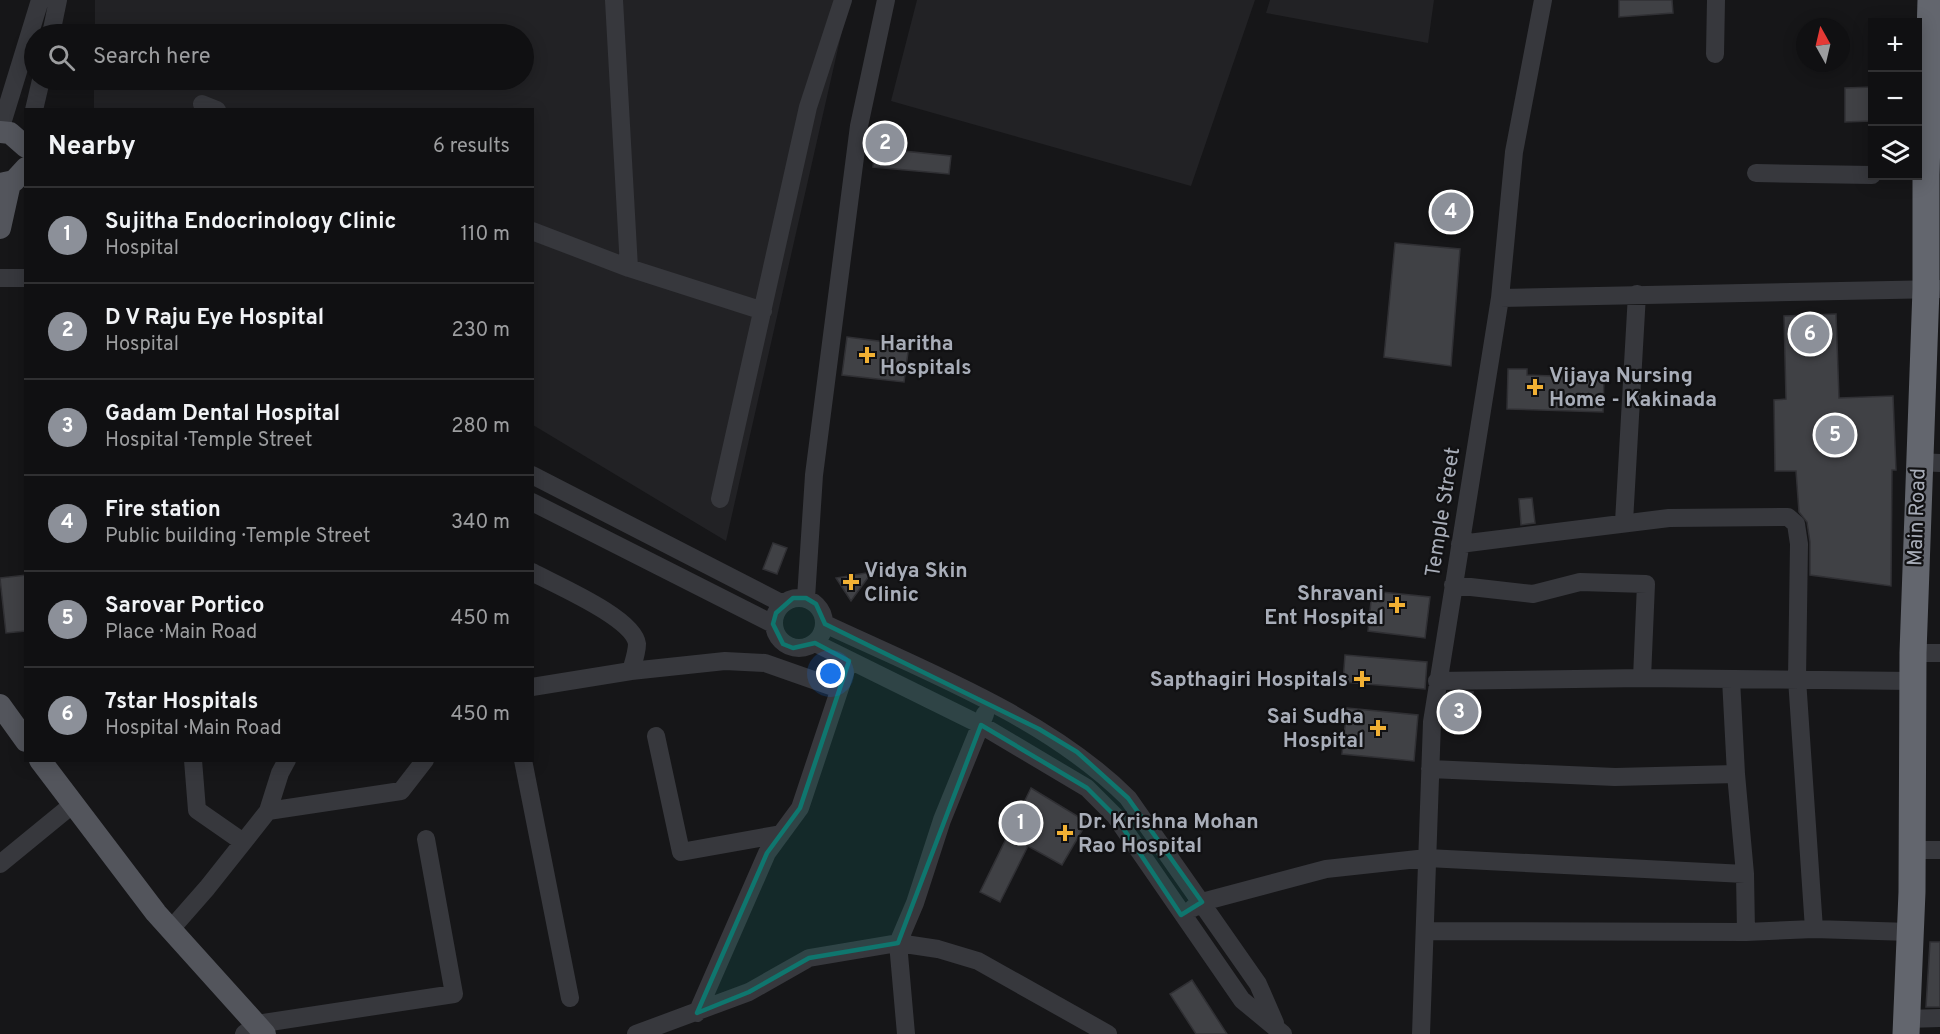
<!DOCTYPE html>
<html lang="en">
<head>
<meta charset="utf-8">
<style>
  body { margin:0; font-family:Overpass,sans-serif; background:#19191b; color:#f1f3f6 }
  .controls { position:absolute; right:18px; top:18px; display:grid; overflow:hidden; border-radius:0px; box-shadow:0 3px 15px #0003 }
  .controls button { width:54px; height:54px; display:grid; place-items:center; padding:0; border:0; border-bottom:2px solid #303032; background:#101012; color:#f1f3f6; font:30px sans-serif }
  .compass { position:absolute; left:1796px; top:18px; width:54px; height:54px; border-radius:50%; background:#101012; box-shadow:0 3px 15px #0003; rotate:352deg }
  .you { position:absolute; left:831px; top:674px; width:21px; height:21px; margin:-15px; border:4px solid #fff; border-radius:50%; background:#1a73e8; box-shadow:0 0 0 9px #1a73e833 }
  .badge { display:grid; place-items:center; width:39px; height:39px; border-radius:50%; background:#8c9099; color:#fff; font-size:20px; font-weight:700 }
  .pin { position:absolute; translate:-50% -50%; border:3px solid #fff; box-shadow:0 2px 6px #0006 }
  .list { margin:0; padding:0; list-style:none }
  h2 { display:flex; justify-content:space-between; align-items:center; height:78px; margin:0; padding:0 24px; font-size:26px }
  h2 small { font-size:20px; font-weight:400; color:#9c9d9f }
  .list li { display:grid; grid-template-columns:39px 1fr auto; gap:18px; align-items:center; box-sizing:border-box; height:96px; padding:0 24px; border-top:2px solid #303032 }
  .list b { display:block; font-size:22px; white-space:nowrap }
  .list p { margin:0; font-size:20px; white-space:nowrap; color:#9c9d9f }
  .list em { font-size:20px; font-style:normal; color:#9c9d9f }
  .icon { flex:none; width:33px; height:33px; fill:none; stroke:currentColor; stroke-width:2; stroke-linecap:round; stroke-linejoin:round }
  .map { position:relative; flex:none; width:1940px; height:1034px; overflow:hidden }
  .search { position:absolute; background:#101012; box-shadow:0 3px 15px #0003; left:24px; top:24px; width:510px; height:66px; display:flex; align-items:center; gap:15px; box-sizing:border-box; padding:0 21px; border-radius:33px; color:#9c9d9f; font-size:22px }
  .panel { position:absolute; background:#101012; box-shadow:0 3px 15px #0003; left:24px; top:108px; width:510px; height:654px; border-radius:0px }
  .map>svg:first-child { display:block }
</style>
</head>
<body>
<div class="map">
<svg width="1940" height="1034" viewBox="0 0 1940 1034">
  <rect width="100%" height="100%" fill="#161618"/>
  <!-- built -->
  <path fill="#222225" d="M95 0H849L726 541 533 425 532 110H94V80H524V34H95Z
    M917 0H1255L1191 186 891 101Z
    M1270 0H1434L1428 43 1266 13Z"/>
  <!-- building -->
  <path fill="#404145" stroke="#303034" stroke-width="1.5" d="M1619 0H1672L1673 13 1619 17Z
    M1872 87V121L1845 122V88Z
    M876 129 896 131 894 150 951 156 949 174 873 167Z
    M1395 243 1460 249 1451 366 1384 357Z
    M1836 314 1839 398 1893 396 1896 470H1892L1891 586 1810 575V542L1807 522 1799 512 1796 471H1775L1774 400 1786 399 1784 316Z
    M847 337 909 345 904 382 842 375Z
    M1508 369H1527V375L1604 378 1603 412 1507 409Z
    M1532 498 1535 523 1521 525 1519 499Z
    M773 543 787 548 777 574 763 569Z
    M872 572 851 601 836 578Z
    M26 575V631L6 633 0 578Z
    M1372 591 1430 597 1425 638 1368 631Z
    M1345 655 1427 662 1425 689 1343 682Z
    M1448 692H1473L1471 728 1447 727Z
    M1347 708 1418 715 1414 761 1342 754Z
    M1031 788 1087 822 1062 865 1028 846 1000 902 980 892Z
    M1930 942H1940V1007H1926Z
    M1192 980 1227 1034H1196L1170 994Z"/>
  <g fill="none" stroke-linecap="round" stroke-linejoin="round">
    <!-- minor -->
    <path stroke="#37383d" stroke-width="18" d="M614 0 629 268
      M51 34 58 0
      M1715 54 1716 0
      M202 104 217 110
      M34 110 41 80
      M0 130 40 0
      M1756 173 1872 175
      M532 231 629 268 763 311
      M0 278H26
      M1500 298 1940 289
      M1918 462 1940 463
      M532 475 783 604
      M720 499 808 107 843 0
      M532 502 773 624
      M1624 522 1637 294
      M1460 544 1669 518 1788 517 1796 524 1799 544 1797 679 1814 929
      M532 572C556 585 634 618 637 644 637 652 633 664 631 671
      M1453 585 1533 594 1580 582 1646 584 1642 678
      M774 623a25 25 0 1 1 50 0a25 25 0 1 1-50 0Z
      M806 598 814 475 859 126 886 0
      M825 624C926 671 1049 719 1128 798L1258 984 1275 1023
      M815 643 981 725 1087 788 1115 816 1242 1000 1283 1034
      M1913 653H1940
      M1437 681 1642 678 1913 681
      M532 687 631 671 725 661 765 663 839 689
      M985 714 942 820 915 903 898 943 938 949 978 961 1108 1034
      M656 736 681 852 781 834
      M193 760 197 810 243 842
      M523 760 570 998
      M1430 769 1615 777 1736 774 1731 679
      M268 811 280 773 287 760
      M1912 850H1940
      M0 864 72 805
      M1193 908 1202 902 1326 869 1427 858 1745 874
      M171 929 207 888 268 811 401 791 425 760
      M1425 931 1746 932 1745 874 1736 774
      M1746 932 1814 929 1910 932
      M697 1013 767 853 800 808 849 661
      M1906 1019 1940 1018
      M244 1034 257 1024 454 994 426 839
      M636 1034 749 992 809 958 898 943 906 1034
      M1421 1034 1432 722 1500 298 1514 152 1543 0"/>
    <!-- major -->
    <path stroke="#53555c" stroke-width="22" d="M0 132 10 133 26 147
      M0 184 14 181 26 168
      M0 228 10 183
      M0 705 26 741
      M40 760 156 913 265 1034"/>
    <!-- highway -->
    <path stroke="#63666e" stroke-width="27" d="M1906 1034 1912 892 1913 653 1926 289V175L1931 0"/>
  </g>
  <!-- marked area -->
  <path fill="#0f766e" fill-opacity="0.2" stroke="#0f766e" stroke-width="4.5" stroke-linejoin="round" d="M793 598H806L816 604 825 624 1039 729 1077 752 1128 798 1202 902 1181 915 1115 816 1087 788 981 725 898 943 809 958 749 992 697 1013 767 853 800 808 849 661 815 643 793 648 783 644 773 624 776 613Z"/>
  <!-- markers -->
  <g fill="#f2b134" stroke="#111113" stroke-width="2">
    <path d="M864 346h6v6h6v6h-6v6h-6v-6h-6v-6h6z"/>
    <path d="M1532 378h6v6h6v6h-6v6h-6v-6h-6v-6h6z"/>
    <path d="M848 573h6v6h6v6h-6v6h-6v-6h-6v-6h6z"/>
    <path d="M1394 596h6v6h6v6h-6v6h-6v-6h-6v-6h6z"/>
    <path d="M1359 670h6v6h6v6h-6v6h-6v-6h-6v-6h6z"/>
    <path d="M1375 719h6v6h6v6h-6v6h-6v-6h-6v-6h6z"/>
    <path d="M1062 824h6v6h6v6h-6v6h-6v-6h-6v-6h6z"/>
  </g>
  <g text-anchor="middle" stroke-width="4.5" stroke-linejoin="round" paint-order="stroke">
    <!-- poi labels -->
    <g font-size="21" font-weight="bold" fill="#a8adb8" stroke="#111113" text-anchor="start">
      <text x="880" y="350">Haritha<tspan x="880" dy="24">Hospitals</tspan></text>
      <text x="1549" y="382">Vijaya Nursing<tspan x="1549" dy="24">Home - Kakinada</tspan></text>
      <text x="864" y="577">Vidya Skin<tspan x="864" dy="24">Clinic</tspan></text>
      <text x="1384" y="600" text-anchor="end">Shravani<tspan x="1384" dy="24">Ent Hospital</tspan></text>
      <text x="1348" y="686" text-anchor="end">Sapthagiri Hospitals</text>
      <text x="1364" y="723" text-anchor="end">Sai Sudha<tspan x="1364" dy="24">Hospital</tspan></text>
      <text x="1078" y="828">Dr. Krishna Mohan<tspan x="1078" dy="24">Rao Hospital</tspan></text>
    </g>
    <!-- street labels -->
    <g font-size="21" fill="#a8adb8" stroke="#111113">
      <text transform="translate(1442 512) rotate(-81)" y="7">Temple Street</text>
      <text transform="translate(1916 517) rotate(-88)" y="7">Main Road</text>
    </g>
  </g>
</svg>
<div class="controls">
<button>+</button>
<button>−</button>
<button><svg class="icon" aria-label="layers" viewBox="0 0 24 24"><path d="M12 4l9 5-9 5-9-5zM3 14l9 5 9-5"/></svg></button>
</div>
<svg class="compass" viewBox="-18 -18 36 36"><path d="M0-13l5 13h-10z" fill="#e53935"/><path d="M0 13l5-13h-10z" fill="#9c9d9f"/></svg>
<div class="you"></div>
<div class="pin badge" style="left:1021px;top:823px">1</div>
<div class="pin badge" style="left:885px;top:143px">2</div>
<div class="pin badge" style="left:1459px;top:712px">3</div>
<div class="pin badge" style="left:1451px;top:212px">4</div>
<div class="pin badge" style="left:1835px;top:435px">5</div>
<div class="pin badge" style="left:1810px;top:334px">6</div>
<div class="search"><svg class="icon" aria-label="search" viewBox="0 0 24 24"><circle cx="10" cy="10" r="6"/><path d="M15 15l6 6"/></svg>Search here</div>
<section class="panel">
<h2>Nearby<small>6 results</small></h2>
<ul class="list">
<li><span class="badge">1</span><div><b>Sujitha Endocrinology Clinic</b><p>Hospital</p></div><em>110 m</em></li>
<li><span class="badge">2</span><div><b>D V Raju Eye Hospital</b><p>Hospital</p></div><em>230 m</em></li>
<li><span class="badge">3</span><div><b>Gadam Dental Hospital</b><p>Hospital · Temple Street</p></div><em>280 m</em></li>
<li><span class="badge">4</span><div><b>Fire station</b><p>Public building · Temple Street</p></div><em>340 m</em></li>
<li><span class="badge">5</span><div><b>Sarovar Portico</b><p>Place · Main Road</p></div><em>450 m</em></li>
<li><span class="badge">6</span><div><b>7star Hospitals</b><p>Hospital · Main Road</p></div><em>450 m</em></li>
</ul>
</section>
</div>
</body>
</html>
